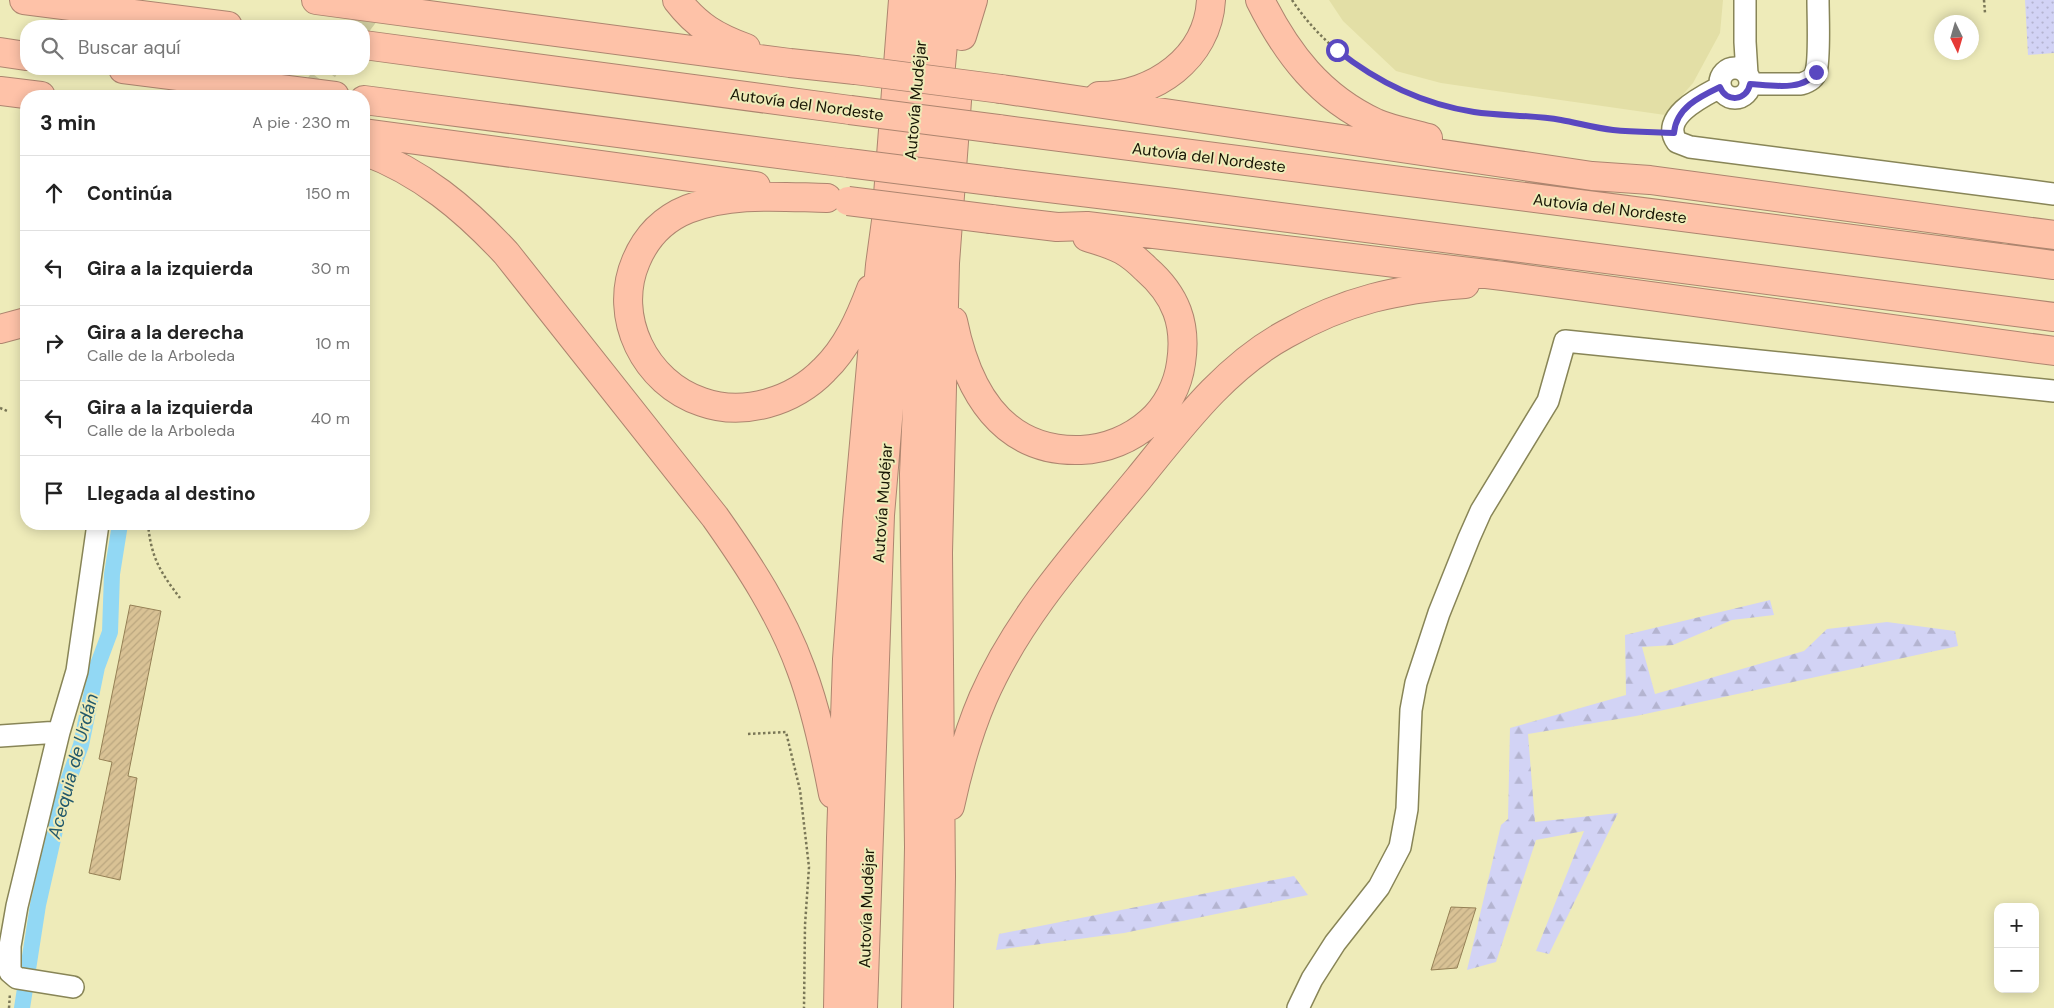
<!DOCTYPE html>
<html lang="es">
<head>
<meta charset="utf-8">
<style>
  body { margin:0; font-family:"DM Sans",sans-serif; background:#f6f6f6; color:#222 }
  .controls { position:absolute; right:15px; bottom:15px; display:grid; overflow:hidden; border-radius:10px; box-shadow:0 2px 12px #0003 }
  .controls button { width:45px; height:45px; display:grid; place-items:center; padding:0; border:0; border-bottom:1px solid #e0e0e0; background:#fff; color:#222; font:25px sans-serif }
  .compass { position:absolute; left:1934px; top:15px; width:45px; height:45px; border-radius:50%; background:#fff; box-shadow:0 2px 12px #0003; rotate:175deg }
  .stop { position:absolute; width:15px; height:15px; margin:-11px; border:4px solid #5a48c0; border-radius:50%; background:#fff }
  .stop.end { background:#5a48c0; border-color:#fff; box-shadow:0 1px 5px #0008 }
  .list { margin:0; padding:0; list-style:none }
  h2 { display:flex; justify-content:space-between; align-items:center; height:65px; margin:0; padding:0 20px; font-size:21px }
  h2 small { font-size:16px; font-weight:400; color:#767676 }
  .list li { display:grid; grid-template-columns:32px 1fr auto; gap:15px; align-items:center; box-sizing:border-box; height:75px; padding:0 20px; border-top:1px solid #e0e0e0 }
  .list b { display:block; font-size:19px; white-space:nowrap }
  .list p { margin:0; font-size:16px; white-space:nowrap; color:#767676 }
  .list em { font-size:16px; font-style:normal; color:#767676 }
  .icon { flex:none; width:28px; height:28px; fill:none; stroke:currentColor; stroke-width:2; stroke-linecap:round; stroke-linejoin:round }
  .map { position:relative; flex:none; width:2054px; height:1008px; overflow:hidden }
  .search { position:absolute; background:#fff; box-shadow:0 2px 12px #0003; left:20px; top:20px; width:350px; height:55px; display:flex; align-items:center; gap:12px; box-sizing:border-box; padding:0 18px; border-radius:20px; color:#767676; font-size:19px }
  .panel { position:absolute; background:#fff; box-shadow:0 2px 12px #0003; left:20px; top:90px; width:350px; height:440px; border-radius:20px }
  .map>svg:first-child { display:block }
</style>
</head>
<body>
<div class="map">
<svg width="2054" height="1008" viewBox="0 0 2054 1008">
  <defs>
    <pattern id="grass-dots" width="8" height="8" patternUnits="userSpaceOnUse" patternTransform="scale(1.25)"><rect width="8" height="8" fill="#d2d3f5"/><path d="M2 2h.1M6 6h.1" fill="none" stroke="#b4b4d0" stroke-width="1.8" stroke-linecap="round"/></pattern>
    <pattern id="forest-firs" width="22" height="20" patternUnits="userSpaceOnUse" patternTransform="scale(1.25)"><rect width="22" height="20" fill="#d2d3f5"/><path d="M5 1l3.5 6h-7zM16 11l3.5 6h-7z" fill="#b4b4d0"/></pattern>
    <pattern id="building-hatch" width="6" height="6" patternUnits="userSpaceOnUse" patternTransform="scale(1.25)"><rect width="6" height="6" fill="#d9c295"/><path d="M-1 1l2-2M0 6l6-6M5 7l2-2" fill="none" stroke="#baa67f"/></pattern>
  </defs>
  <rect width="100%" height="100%" fill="#eeebb9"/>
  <!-- built -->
  <path fill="#e3dfa6" d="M1329 0H1723L1720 33 1693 83 1665 115 1441 83 1396 71 1343 21Z"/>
  <!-- grass -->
  <path fill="url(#grass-dots)" d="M2025 0H2054V53L2028 55Z"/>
  <!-- forest -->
  <path fill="url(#forest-firs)" d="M1770 600 1774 615 1732 620 1673 645 1642 647 1655 694 1804 651 1827 629 1887 622 1955 631 1958 646 1636 716 1528 734 1535 822 1618 813 1549 954 1536 951 1584 831 1536 840 1496 962 1467 970 1501 825 1508 819 1510 728 1626 695 1625 635Z
    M1294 876 1308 895 1124 933 996 950 999 934Z"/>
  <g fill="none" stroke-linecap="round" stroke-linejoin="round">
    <!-- canal -->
    <path stroke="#92d8f4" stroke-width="16" d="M22 1008 38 905 63 795 81 745 97 667 110 632 112 574 120 524"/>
  </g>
  <!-- building -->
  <path fill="url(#building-hatch)" stroke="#958055" d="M130 605 161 611 128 776 137 778 120 880 89 873 112 762 99 759Z
    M1451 907 1476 908 1457 968 1431 970Z"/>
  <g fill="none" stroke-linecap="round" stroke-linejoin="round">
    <!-- minor-tunnel -->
    <path stroke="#cecb9e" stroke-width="21" stroke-dasharray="21 11" stroke-linecap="butt" d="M360 26 380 0
      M307 96 328 69"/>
    <!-- minor casing -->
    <g stroke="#888557" stroke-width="24">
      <path id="minor" d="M1745 0V42L1747 74
        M1720 83a15 15 0 1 1 30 0a15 15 0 1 1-30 0Z
        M1750 84H1801C1808 82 1814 79 1816 72 1820 57 1818 18 1818 0
        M1720 87C1703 96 1659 117 1677 142L1690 147 2054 194
        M59 732 17 906 10 946V972L17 978 73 987
        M0 736 59 732 77 671 98 524
        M1298 1008 1312 979 1335 943 1379 887 1400 847 1407 809 1411 710 1416 683 1439 613 1469 538 1481 511 1548 401 1565 341 2054 391"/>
    </g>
    <!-- highway casing -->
    <g stroke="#ad856f" stroke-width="30">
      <path id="highway" d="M24 0 228 26
        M316 0 790 63 855 70
        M677 0C697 26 716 37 746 48
        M1260 0C1287 54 1320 97 1376 123 1392 130 1411 133 1428 138
        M962 36 973 0
        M364 45 850 110
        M0 52 26 56
        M123 69 335 96
        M1001 89 1592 176 1650 180 2054 235
        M0 91 41 96
        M1099 96C1154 96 1208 58 1211 0
        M364 100 848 163
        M998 129 2054 265
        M364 133 756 186
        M364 151C421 172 465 209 506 253L715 517C749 565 781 614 801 669 816 709 825 752 833 794
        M999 182 1173 203 2054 317
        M827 198C780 197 732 192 688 209 663 219 646 237 636 261 612 317 645 383 702 402 744 417 794 401 824 370 847 348 860 318 871 289
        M991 219 1057 227 1087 226 1503 276 2054 351
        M953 321C967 390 1002 453 1081 450 1106 449 1131 439 1150 422 1167 407 1178 385 1181 363 1187 324 1176 295 1146 269 1139 262 1131 255 1122 250 1111 244 1099 241 1087 237
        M0 329 26 322
        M950 806C958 769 968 733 983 698 1019 615 1082 547 1139 478 1182 425 1225 367 1286 334 1346 300 1397 289 1465 284
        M838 1008 841 838 847 659 857 522 880 265 886 221 903 0
        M863 1008 880 515 923 0
        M916 1008 919 847 914 474 924 252 947 0
        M939 1008 941 876 938 553 945 263 957 101"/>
    </g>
    <!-- path -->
    <path stroke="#7a7757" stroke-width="2.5" stroke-dasharray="2.5 2.5" stroke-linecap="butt" d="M1292 0C1333 62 1400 98 1471 111 1500 117 1529 116 1558 120 1576 122 1593 127 1611 130 1625 132 1641 132 1656 132
      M1984 0 1985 13
      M0 408 7 411
      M148 524C151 557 160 572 180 598
      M748 734 786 732 800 790 809 867 805 925 804 1008
      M9 1008 10 993"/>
    <!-- minor -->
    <use href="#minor" stroke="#fff" stroke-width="21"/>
    <!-- highway -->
    <use href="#highway" stroke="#fec2a8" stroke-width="28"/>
    <!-- highway-bridge casing -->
    <g stroke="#ad856f" stroke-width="30" stroke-linecap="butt">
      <path id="highway-bridge" d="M855 70 1001 89
        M850 110 998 129
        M848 163 999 182
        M848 201 991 219"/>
    </g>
    <!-- highway-bridge -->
    <use href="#highway-bridge" stroke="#fec2a8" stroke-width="28"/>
  </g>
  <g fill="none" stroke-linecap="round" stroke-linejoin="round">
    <!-- route -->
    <path stroke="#5a48c0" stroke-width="6" d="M1337 50C1377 82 1423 104 1474 112 1502 116 1532 115 1561 120 1578 123 1595 128 1613 130 1633 132 1653 132 1674 133 1676 108 1699 97 1720 87 1726 103 1747 101 1750 84 1769 85 1805 92 1816 72"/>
  </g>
  <g text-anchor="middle" stroke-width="4" stroke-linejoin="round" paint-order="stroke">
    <!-- street labels -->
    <g font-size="16" fill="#171504" stroke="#eeebb9">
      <text transform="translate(915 100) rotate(-85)" y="6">Autovía Mudéjar</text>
      <text transform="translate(807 104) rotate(8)" y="6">Autovía del Nordeste</text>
      <text transform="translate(1209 157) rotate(7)" y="6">Autovía del Nordeste</text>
      <text transform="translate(1610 208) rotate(7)" y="6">Autovía del Nordeste</text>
      <text transform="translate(882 503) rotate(-86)" y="6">Autovía Mudéjar</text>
      <text transform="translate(866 908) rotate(-88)" y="6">Autovía Mudéjar</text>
    </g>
    <!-- water labels -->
    <g font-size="18" font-style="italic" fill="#21586b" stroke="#eeebb9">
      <text transform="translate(73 766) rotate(-75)" y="6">Acequia de Urdán</text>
    </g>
  </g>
</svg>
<div class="controls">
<button>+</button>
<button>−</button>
</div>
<svg class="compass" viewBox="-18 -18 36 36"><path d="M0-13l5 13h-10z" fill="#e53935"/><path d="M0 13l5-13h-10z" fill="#767676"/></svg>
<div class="stop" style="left:1337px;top:50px"></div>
<div class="stop end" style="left:1816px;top:72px"></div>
<div class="search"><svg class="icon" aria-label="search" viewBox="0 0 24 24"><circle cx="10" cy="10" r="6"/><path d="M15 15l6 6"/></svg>Buscar aquí</div>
<section class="panel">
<h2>3 min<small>A pie · 230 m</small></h2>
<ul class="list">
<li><svg class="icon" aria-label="ahead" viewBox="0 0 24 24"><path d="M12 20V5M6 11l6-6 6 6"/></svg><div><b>Continúa</b></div><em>150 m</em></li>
<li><svg class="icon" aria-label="left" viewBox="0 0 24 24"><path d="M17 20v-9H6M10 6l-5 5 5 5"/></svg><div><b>Gira a la izquierda</b></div><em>30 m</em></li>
<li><svg class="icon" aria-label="right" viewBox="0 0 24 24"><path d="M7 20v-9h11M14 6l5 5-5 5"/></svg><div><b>Gira a la derecha</b><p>Calle de la Arboleda</p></div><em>10 m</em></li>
<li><svg class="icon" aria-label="left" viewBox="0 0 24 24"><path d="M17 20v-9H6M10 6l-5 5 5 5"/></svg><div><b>Gira a la izquierda</b><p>Calle de la Arboleda</p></div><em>40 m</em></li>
<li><svg class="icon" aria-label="arrive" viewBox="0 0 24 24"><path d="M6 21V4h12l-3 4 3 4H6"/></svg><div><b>Llegada al destino</b></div></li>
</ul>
</section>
</div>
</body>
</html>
